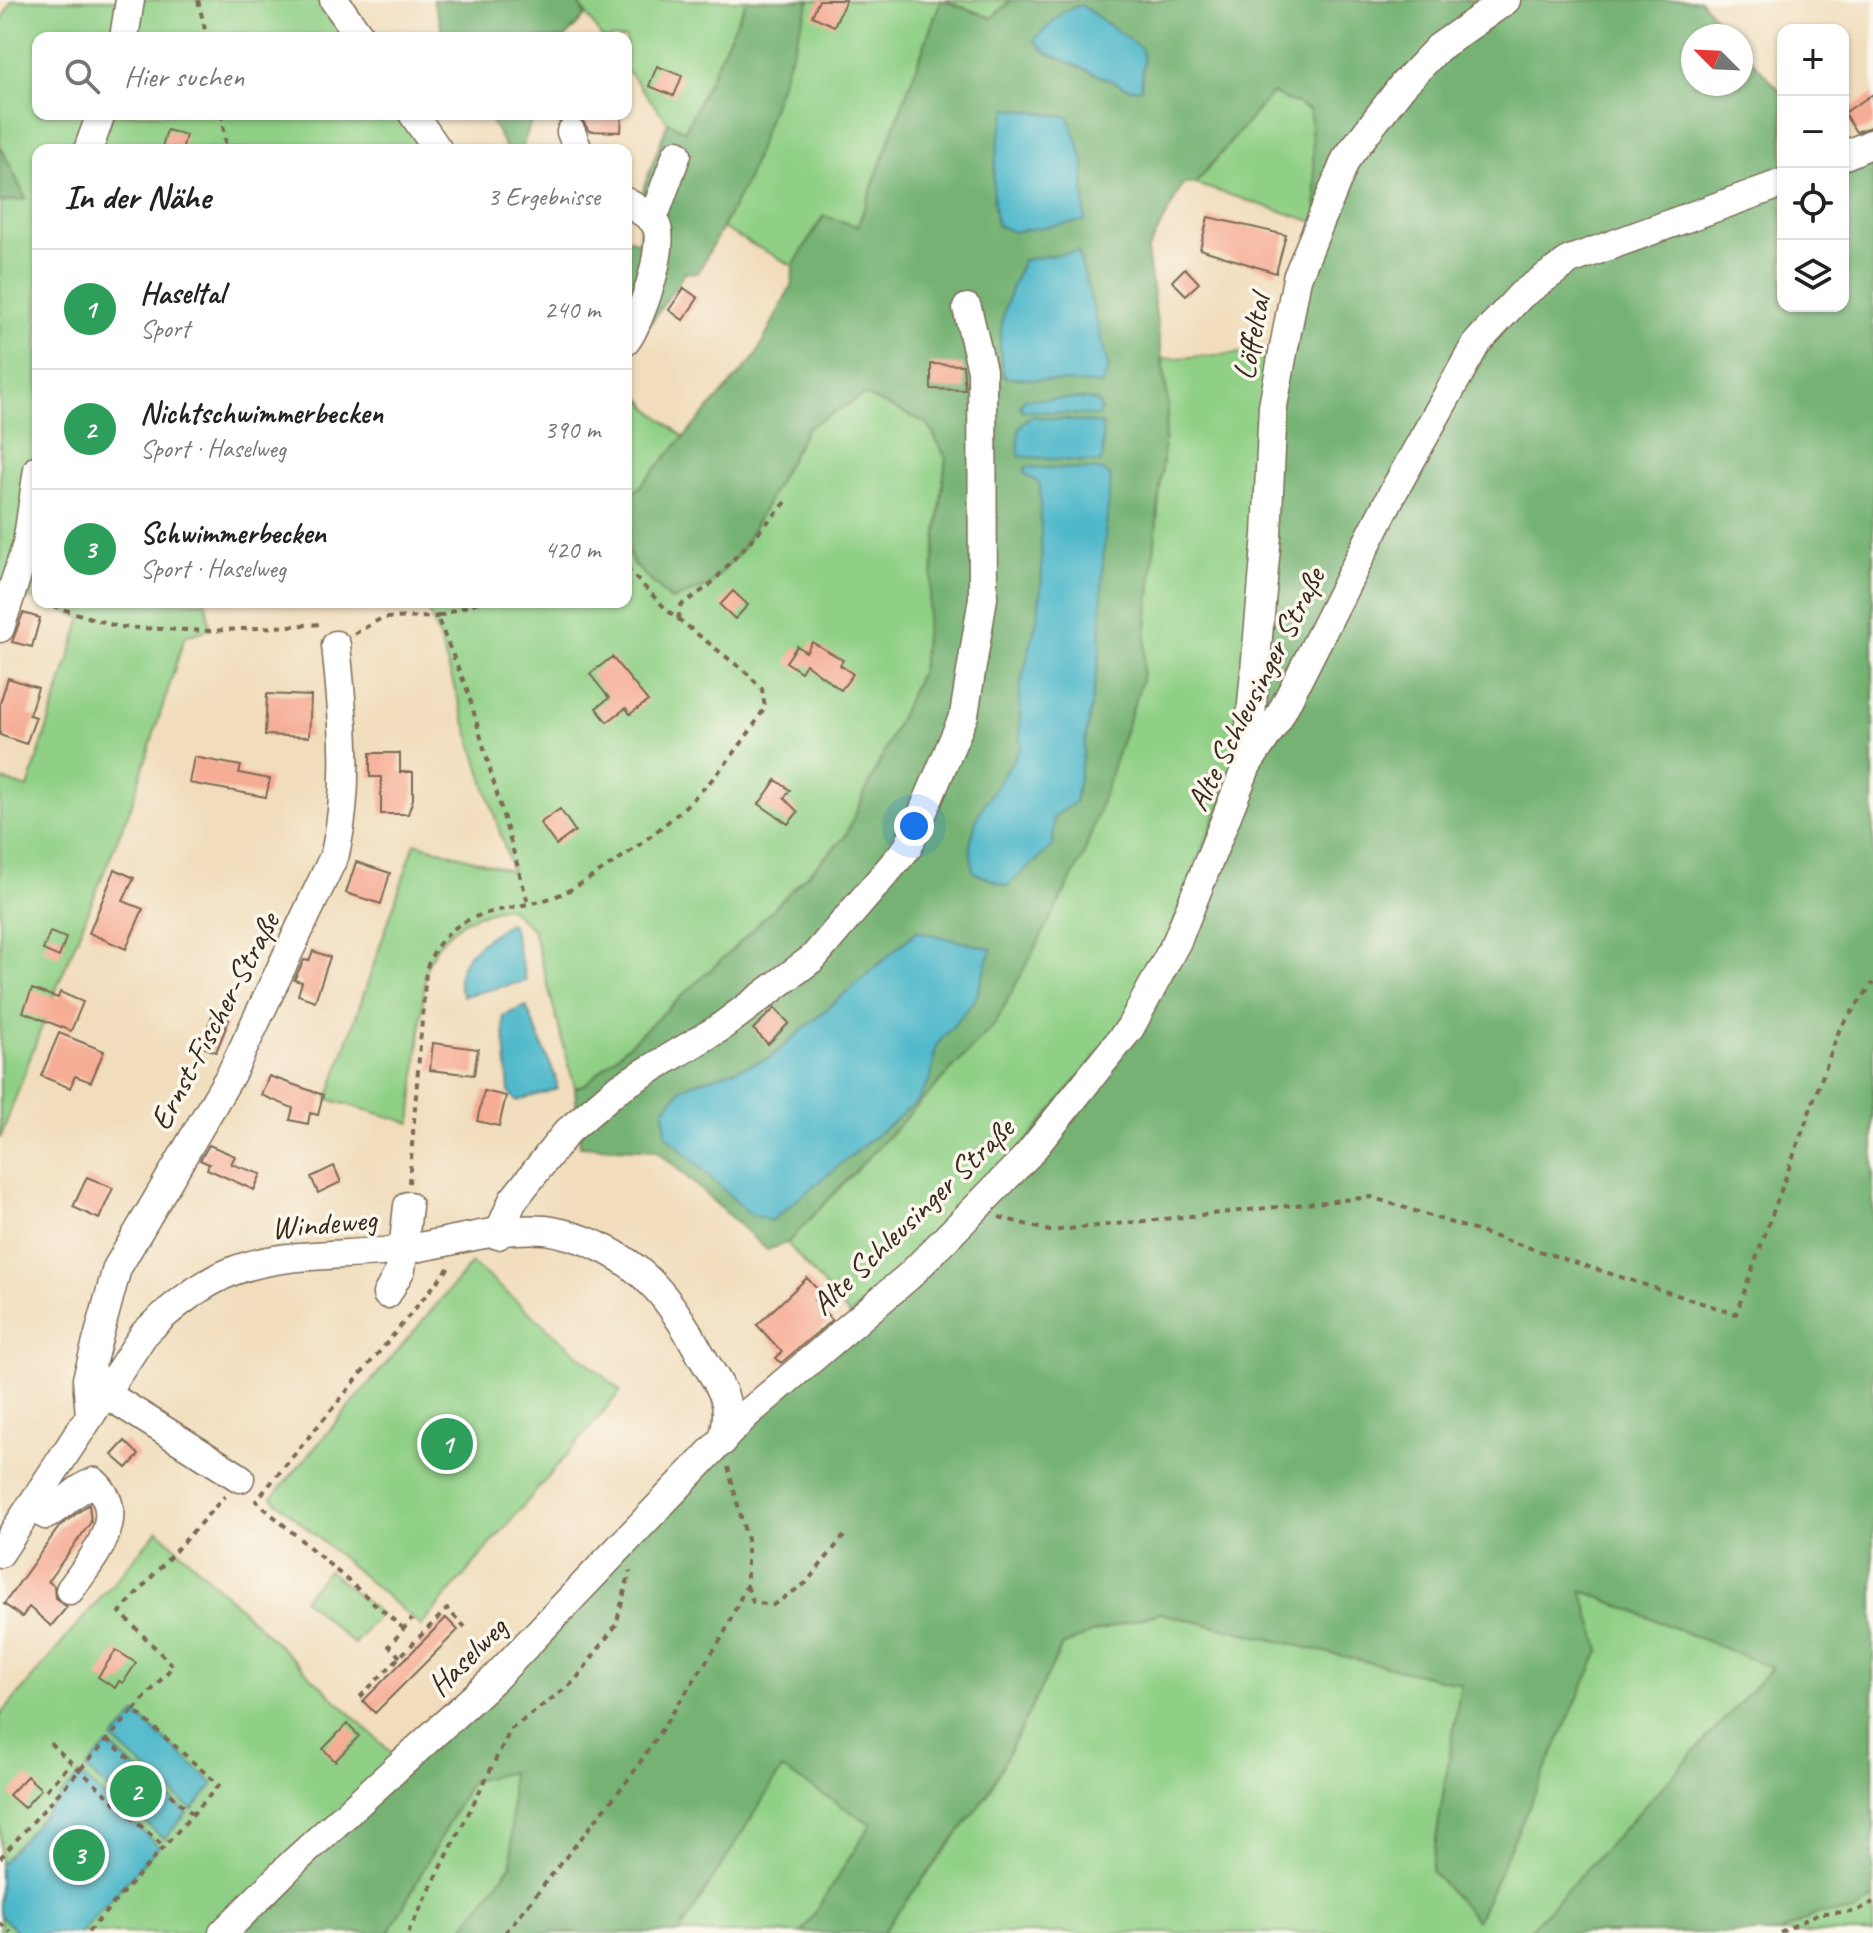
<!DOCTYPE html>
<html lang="de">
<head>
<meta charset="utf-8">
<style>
  body { margin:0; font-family:Caveat,sans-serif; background:#f2f2f2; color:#222 }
  .controls { position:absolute; right:24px; top:24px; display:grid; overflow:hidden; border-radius:16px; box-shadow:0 2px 6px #0004 }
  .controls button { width:72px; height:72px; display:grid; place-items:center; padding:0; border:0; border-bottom:2px solid #e0e0e0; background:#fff; color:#222; font:40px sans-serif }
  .compass { position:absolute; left:1681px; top:24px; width:72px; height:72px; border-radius:50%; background:#fff; box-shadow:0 2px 6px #0004; rotate:294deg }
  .you { position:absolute; left:914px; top:826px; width:28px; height:28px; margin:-20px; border:6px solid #fff; border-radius:50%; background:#1a73e8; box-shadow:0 0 0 12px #1a73e833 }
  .badge { display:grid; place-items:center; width:52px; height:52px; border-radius:50%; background:#7c3aed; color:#fff; font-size:26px; font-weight:700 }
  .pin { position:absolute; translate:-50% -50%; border:4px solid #fff; box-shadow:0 2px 8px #0006 }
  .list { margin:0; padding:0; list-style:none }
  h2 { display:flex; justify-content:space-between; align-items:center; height:104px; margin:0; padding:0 32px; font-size:34px }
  h2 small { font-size:26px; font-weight:400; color:#767676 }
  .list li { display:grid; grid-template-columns:52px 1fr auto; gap:24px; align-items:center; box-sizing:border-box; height:120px; padding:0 32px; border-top:2px solid #e0e0e0 }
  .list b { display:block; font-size:30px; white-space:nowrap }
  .list p { margin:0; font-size:26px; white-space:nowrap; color:#767676 }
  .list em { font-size:26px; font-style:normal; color:#767676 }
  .icon { flex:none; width:44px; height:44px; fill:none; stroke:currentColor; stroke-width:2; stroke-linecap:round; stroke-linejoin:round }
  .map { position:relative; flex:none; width:1873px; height:1933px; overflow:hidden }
  .search { position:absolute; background:#fff; box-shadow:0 2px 6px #0004; left:32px; top:32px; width:600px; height:88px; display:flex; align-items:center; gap:20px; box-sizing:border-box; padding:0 28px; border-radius:16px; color:#767676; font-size:30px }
  .panel { position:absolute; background:#fff; box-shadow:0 2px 6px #0004; left:32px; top:144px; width:600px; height:464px; border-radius:16px }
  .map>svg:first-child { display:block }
</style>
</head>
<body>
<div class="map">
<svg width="1873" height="1933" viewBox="0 0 1873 1933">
  <rect width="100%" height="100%" fill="#fbf7ec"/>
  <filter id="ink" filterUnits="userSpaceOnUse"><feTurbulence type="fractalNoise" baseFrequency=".0125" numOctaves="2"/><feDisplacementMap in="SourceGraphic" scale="16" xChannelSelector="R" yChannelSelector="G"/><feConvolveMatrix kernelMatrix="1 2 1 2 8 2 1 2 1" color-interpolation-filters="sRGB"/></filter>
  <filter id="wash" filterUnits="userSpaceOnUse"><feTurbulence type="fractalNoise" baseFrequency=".006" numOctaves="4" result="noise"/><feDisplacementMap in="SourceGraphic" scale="32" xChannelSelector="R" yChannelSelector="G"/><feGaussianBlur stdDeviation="1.8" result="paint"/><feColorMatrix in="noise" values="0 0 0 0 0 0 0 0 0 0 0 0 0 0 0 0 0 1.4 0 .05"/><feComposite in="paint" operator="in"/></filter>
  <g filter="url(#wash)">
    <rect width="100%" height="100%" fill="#f1ddbc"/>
    <!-- green -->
    <path fill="#90d086" stroke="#667d52" stroke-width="2" d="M12 0H334L361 38H38V114H413L438 150H38V601L12 591 0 628V202L26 199 0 145V24Z
      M577 0H747L685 131 668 122 626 69V38H602Z
      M810 0H941L857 227 823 216 793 266 722 228 747 179Z
      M945 0H1011L992 18Z
      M1272 93 1310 110 1318 223 1195 184Z
      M630 337C631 400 638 399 685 438L626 502V341Z
      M1283 350 1237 762 1168 937 1122 1024 1021 1149 850 1316 787 1243 995 1024 1142 680 1168 403 1163 359Z
      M864 395 927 423 946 458 921 671 845 837 730 952 586 1084 575 1088 533 930 508 907C468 914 439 931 426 970L411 1123 328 1099 415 843 512 871 438 635 424 602H626V551L634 565 671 600 709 586 741 551 807 428Z
      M41 602H206L210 629 185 636 131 806 51 1002 0 1139V779L28 788 82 618Z
      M472 1263 621 1391 421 1626 272 1498Z
      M158 1530 404 1765 223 1933H0V1716Z
      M328 1570 380 1614 354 1644 303 1599Z
      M1581 1590 1773 1668 1527 1933H882L988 1794 1062 1646 1094 1632 1160 1613 1461 1684 1431 1871Z
      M782 1769 871 1824 802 1933H679Z
      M512 1772V1864L459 1933H389L471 1781Z
      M1873 1899V1933H1780L1819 1913 1855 1912Z"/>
    <!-- forest -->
    <path fill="#74b273" stroke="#586e48" stroke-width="2" d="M433 0H577L585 16 565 38H445Z
      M747 0H810L747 180 698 273 685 272 651 323 626 331V237L639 243 644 187 668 122 685 131Z
      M941 0 992 18 1011 0H1700L1731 36H1693V84H1741V48L1783 94V306H1843V151L1873 143V1899L1855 1912 1819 1913 1780 1933H1527L1772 1668 1582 1590 1600 1649 1477 1921 1431 1871 1461 1684 1160 1613 1094 1632 1062 1646 988 1794 882 1933H802L871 1824 782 1769 679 1933H459L512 1864 511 1772 471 1781 389 1933H233L1021 1149 1122 1024 1168 937 1237 762 1273 406 1318 223 1310 110 1272 93 1195 184H1183L1147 251 1168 403 1142 680 1083 857 995 1024 787 1243 767 1250 657 1150 580 1146 575 1088 586 1084 730 952 845 837 921 671 946 458 927 423 864 395 807 428 741 551 709 586 671 600C626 557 626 564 626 502L756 356 792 284 793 266 824 216 858 226Z
      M487 114H534L521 150H507Z
      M0 145 26 199 0 202Z"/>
    <!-- water -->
    <path fill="#4db8ca" stroke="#447174" stroke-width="2" d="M1081 5 1141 48 1144 59 1141 88 1130 89 1047 53 1034 40 1064 11Z
      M1008 108 1069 117 1084 161 1085 221 1013 232 997 225C989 188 995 144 1008 108Z
      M1078 251 1109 369 1101 385 1005 377C992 339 1007 295 1023 260Z
      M1025 399H1088L1098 402 1101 411 1097 416 1022 410 1020 405Z
      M1032 416 1102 424 1103 457 1100 463 1019 456C1018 438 1015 425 1032 416Z
      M1026 467 1100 470 1111 476 1103 558 1100 652 1075 802 1054 817 1053 846 1007 886 973 872 970 844 978 814 1020 749V687L1037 620 1042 580 1040 484 1024 473Z
      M508 923 512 925 526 981 463 996C445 962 486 939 508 923Z
      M917 931 992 949 975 1000 936 1046 931 1078 917 1102 771 1221 748 1213 666 1135 664 1109 683 1087 770 1058Z
      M526 1006 556 1078 557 1089 516 1101 509 1092 503 1016Z
      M136 1714 214 1784 192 1810 113 1740Z
      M108 1744 187 1813 164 1839 86 1769Z
      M80 1775 159 1846 80 1933H19L0 1916V1864Z"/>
    <g id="blocks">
      <!-- building -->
      <path fill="#f6ad95" d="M819 0H846L834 26 812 16Z
        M657 66 682 76 674 96 649 86Z
        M1873 94V126L1856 132 1844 113Z
        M552 114H622L621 132 589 131 581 118 566 116 558 121 551 119Z
        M167 130 186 135 182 150H161Z
        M1208 217 1286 235 1276 273 1200 249Z
        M1185 268 1199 283 1186 295 1172 281Z
        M684 288 698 298 683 320 669 310Z
        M931 364 963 365 965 390 931 389Z
        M733 591 748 605 735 619 720 605Z
        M23 613 40 618 32 647 12 642Z
        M812 642 843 660 840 665 853 674 841 690 806 664 801 672 786 662 797 646 806 652Z
        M612 657 648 701 630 714 626 708 607 722 596 708 609 698 590 674Z
        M8 678 38 688 29 715 36 717 26 744 0 735V703Z
        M267 694 311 696 309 737 265 735Z
        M370 753H400V772H413V799L408 814H381V777H370Z
        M194 757 241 766 239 773 270 779 266 797 189 783Z
        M776 780 790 790 784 798 798 812 788 824 759 804Z
        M560 809 575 831 556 845 540 823Z
        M356 862 390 873 381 904 346 893Z
        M115 869 134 878 123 901 143 909 126 949 89 933Z
        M50 932 66 938 59 957 43 950Z
        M313 951 330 957 315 1001 298 995 302 982 294 980 304 960 309 961Z
        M32 989 58 998 60 992 83 1002 71 1031 23 1012Z
        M775 1008 789 1023 768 1044 753 1029Z
        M213 1013 229 1020 216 1052 200 1046Z
        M59 1033 104 1051 91 1082 75 1076 70 1088 41 1076Z
        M433 1043 478 1049 474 1075 430 1070Z
        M269 1076 323 1095 318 1115 310 1113 308 1124 290 1120 293 1108 261 1095Z
        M484 1091 506 1096 499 1126 477 1121Z
        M209 1145 235 1156 231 1164 261 1174 254 1190 207 1169 209 1164 200 1160Z
        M334 1166 341 1182 318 1193 311 1177Z
        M87 1177 113 1188 99 1219 73 1207Z
        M807 1278 821 1293 814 1300 832 1320 781 1363 776 1358 782 1352 757 1325Z
        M125 1441 139 1455 127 1468 112 1455Z
        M89 1504 91 1522 48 1581 54 1586 55 1598 67 1607 51 1626 29 1607 22 1617 4 1604 59 1527Z
        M446 1618 458 1630 375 1713 363 1701Z
        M116 1650 136 1663 123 1683 119 1681 115 1688 98 1677Z
        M347 1724 359 1736 335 1761 323 1749Z
        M27 1776 41 1789 24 1808 9 1795Z"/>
    </g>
  </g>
  <g filter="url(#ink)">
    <use href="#blocks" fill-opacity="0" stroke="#7b6955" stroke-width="2"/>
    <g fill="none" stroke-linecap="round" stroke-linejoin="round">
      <!-- minor casing -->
      <g stroke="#7b6955" stroke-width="31">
        <path id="minor" d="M334 0 361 38
          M124 38 130 0
          M413 114 438 150
          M571 132 578 150
          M88 150 101 114
          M1843 156 1873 143
          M626 202C635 208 651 215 656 225 667 245 640 323 626 341
          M653 219 677 154
          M0 628 27 544 38 469
          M1247 761 1267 535 1273 406 1297 278 1346 159 1402 86 1438 48 1506 0
          M498 1235 513 1200 567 1132 617 1089 718 1029 813 958 908 847 964 715 983 598 982 370 967 308
          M387 1294 401 1269 408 1206
          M106 1394 240 1478
          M90 1416 87 1379 117 1268 231 1074 335 854C351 784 343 715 336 645
          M31 1505 46 1515C65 1505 75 1489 94 1482 131 1516 92 1559 70 1590
          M0 1553 144 1334C170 1308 198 1285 233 1271 284 1251 347 1257 401 1250 447 1244 499 1226 545 1230 561 1232 584 1239 598 1246 647 1268 672 1303 697 1348 716 1384 737 1397 722 1442
          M223 1933 295 1861 494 1679 746 1415 909 1276 1028 1155 1130 1028 1177 941 1247 765 1278 719 1392 494 1476 344 1521 295 1570 260 1783 183"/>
      </g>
      <!-- path -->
      <path stroke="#7b6955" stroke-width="4" stroke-dasharray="6 6" stroke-linecap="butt" d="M198 0 207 38
        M222 114 226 150
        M41 602 119 627 209 631 322 624
        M478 602 437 617 468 692 528 903
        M678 619 681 605 709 586 787 501
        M354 634 382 618 437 617 433 602
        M409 1183 426 970C452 894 521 920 577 886 654 840 719 786 765 707L762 689 748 674 668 611 626 568
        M999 1217 1050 1231 1371 1197 1736 1314 1840 1028 1873 983
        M747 1586 753 1602 773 1605 806 1583 844 1536
        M404 1629 256 1501 451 1265
        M400 1657 389 1646 412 1619
        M360 1697 447 1609 465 1627
        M134 1710 173 1666 120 1612 225 1496
        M107 1739 193 1814
        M50 1743 164 1847
        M46 1790 71 1763
        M0 1858 134 1710 219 1785 87 1933
        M0 1923 11 1933
        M408 1933 511 1729 574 1682 616 1625 630 1571
        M505 1933 631 1776 723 1636 747 1584V1540L728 1467
        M1780 1933 1819 1913 1855 1912 1873 1902"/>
      <!-- minor -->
      <use href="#minor" stroke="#fff" stroke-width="28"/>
    </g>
  </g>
  <g text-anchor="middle" stroke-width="7" stroke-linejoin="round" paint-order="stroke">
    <!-- street labels -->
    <g font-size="32" fill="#3b2a1e" stroke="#fbf7ec">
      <text transform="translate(1251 337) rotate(-79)" y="11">Löffeltal</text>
      <text transform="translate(1255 689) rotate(-63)" y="11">Alte Schleusinger Straße</text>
      <text transform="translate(214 1021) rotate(-62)" y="11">Ernst-Fischer-Straße</text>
      <text transform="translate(912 1216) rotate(-44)" y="11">Alte Schleusinger Straße</text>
      <text transform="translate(324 1223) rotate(-5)" y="11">Windeweg</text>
      <text transform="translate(467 1656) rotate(-45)" y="11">Haselweg</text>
    </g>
  </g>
</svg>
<div class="controls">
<button>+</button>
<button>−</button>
<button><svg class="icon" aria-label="locate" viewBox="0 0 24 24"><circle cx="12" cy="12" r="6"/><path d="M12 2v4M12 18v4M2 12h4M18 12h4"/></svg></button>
<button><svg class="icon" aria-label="layers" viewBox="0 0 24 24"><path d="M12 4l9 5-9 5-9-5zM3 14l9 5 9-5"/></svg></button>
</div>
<svg class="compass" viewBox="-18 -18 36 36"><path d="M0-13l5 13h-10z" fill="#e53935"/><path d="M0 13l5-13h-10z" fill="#767676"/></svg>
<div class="you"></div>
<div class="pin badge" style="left:447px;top:1444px;background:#2e9e5b">1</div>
<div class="pin badge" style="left:136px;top:1791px;background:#2e9e5b">2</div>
<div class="pin badge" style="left:79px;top:1855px;background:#2e9e5b">3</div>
<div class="search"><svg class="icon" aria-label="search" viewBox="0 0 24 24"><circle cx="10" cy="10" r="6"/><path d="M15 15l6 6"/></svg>Hier suchen</div>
<section class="panel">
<h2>In der Nähe<small>3 Ergebnisse</small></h2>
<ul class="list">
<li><span class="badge" style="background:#2e9e5b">1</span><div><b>Haseltal</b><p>Sport</p></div><em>240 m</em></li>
<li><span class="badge" style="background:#2e9e5b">2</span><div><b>Nichtschwimmerbecken</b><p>Sport · Haselweg</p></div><em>390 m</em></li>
<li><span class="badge" style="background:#2e9e5b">3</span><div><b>Schwimmerbecken</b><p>Sport · Haselweg</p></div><em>420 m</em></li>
</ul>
</section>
</div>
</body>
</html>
